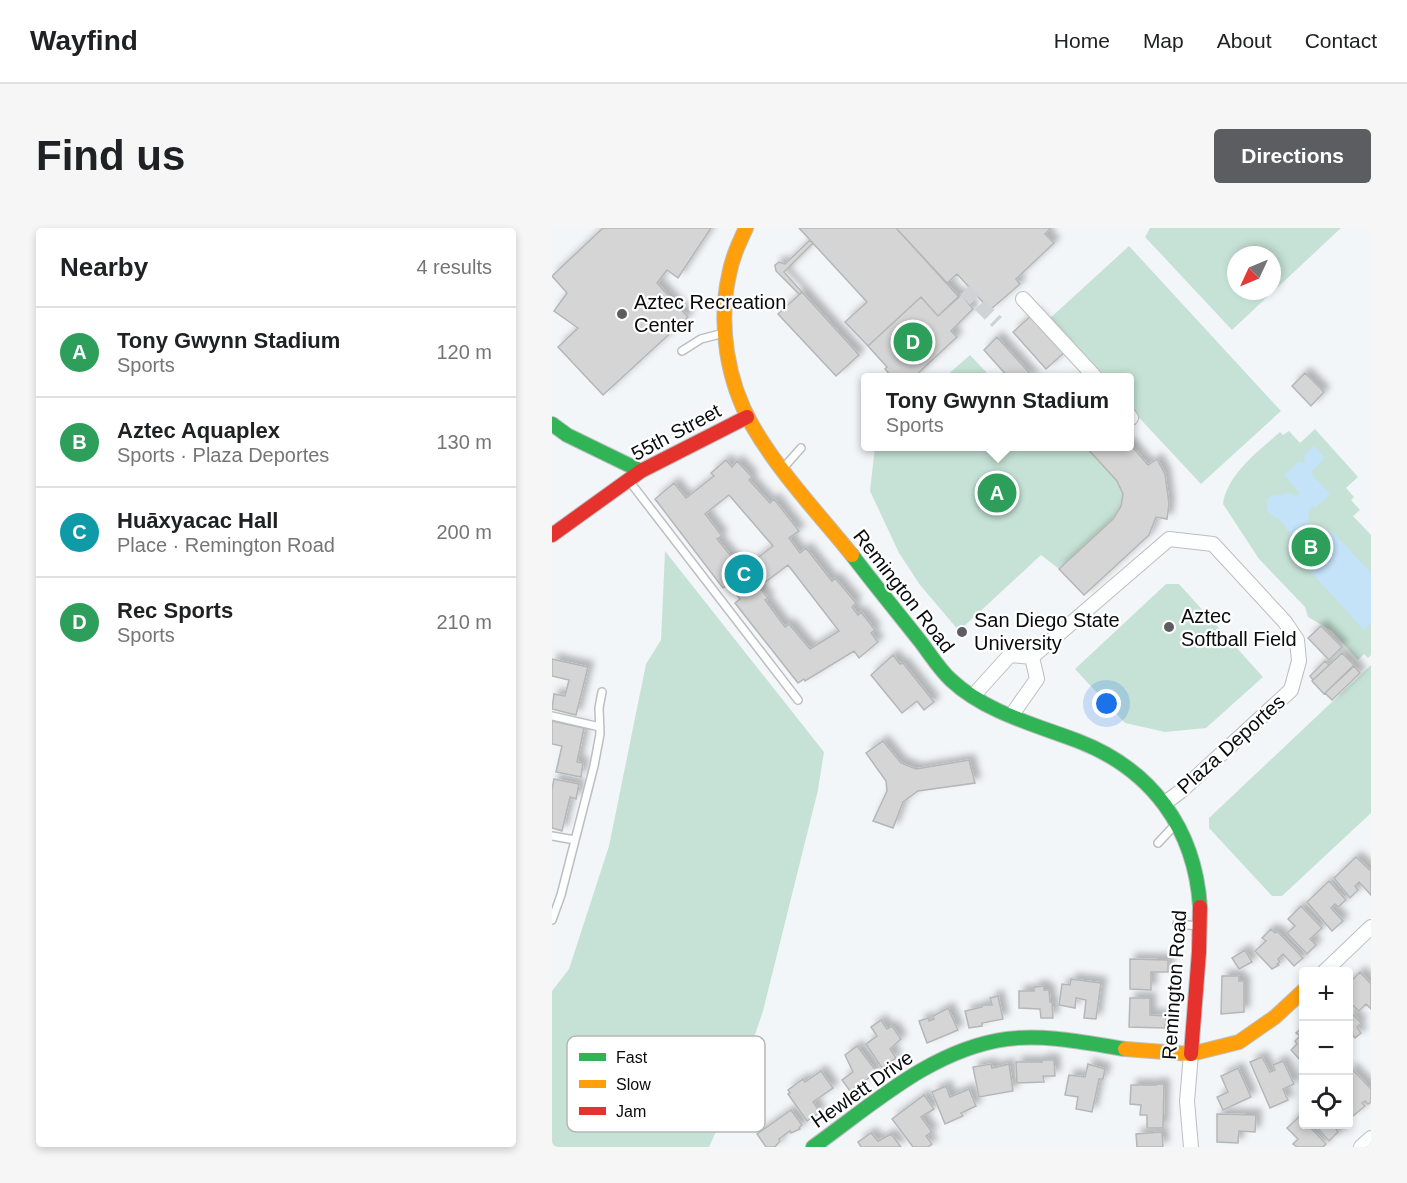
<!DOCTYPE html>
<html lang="en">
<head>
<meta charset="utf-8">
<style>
  body { margin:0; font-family:Helvetica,sans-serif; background:#f6f6f6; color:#202124 }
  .controls { position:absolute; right:18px; bottom:18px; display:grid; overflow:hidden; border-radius:6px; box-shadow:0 3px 9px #0003 }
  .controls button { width:54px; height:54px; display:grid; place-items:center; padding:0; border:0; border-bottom:2px solid #e0e0e0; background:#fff; color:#202124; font:30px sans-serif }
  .compass { position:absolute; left:675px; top:18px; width:54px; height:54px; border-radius:50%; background:#fff; box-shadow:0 3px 9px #0003; rotate:226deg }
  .you { position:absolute; left:555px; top:476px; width:21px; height:21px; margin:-15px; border:4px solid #fff; border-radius:50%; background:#1a73e8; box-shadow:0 0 0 9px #1a73e833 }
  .badge { display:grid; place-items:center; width:39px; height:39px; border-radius:50%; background:#5c5d60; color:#fff; font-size:20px; font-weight:700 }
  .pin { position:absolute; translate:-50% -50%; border:3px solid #fff; box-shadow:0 2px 6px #0006 }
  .popup { position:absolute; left:309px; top:145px; width:273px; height:78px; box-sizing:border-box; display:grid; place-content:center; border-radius:6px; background:#fff; filter:drop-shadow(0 2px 4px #0005); font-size:20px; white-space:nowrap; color:#757577 }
  .popup b { font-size:22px; color:#202124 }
  .popup::after { content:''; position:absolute; left:50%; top:100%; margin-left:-12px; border:12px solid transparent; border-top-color:#fff }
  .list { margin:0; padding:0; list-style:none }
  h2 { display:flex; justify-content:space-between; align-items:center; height:78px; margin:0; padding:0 24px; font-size:26px }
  h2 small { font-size:20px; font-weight:400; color:#757577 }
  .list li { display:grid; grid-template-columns:39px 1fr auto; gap:18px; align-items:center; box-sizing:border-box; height:90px; padding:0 24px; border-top:2px solid #e0e0e0 }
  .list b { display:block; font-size:22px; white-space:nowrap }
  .list p { margin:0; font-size:20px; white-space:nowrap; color:#757577 }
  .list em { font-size:20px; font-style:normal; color:#757577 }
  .icon { flex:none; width:33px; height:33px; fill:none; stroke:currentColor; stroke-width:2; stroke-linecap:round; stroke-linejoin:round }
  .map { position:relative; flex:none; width:819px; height:919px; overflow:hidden; border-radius:6px }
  header { display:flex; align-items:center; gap:36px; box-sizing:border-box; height:84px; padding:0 30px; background:#fff; border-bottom:2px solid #e0e0e0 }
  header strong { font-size:28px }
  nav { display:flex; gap:33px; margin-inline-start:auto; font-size:21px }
  .intro { display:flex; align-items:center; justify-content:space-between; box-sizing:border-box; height:144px; padding:0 36px }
  h1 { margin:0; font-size:42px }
  .button { padding:15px 27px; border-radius:6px; background:#5c5d60; color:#fff; font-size:21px; font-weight:700 }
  main { display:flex; gap:36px; padding:0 36px }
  aside { flex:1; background:#fff; border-radius:6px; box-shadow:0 3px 9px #0003 }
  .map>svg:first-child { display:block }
</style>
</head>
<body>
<header>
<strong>Wayfind</strong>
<nav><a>Home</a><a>Map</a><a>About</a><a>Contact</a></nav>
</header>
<div class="intro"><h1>Find us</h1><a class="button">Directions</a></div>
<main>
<aside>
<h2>Nearby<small>4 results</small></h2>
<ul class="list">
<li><span class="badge" style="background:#2e9e5b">A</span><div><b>Tony Gwynn Stadium</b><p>Sports</p></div><em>120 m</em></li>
<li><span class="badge" style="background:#2e9e5b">B</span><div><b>Aztec Aquaplex</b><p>Sports · Plaza Deportes</p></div><em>130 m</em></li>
<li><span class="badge" style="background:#0f9aa8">C</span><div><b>Huāxyacac Hall</b><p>Place · Remington Road</p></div><em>200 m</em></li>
<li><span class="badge" style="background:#2e9e5b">D</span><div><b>Rec Sports</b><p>Sports</p></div><em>210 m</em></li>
</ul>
</aside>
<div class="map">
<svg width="819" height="919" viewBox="0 0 819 919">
  <defs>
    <filter id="shadow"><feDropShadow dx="5.5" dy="-5.5" stdDeviation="3" flood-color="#0004"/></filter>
  </defs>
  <rect width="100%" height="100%" fill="#f3f6f9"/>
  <!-- green -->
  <path fill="#c6e2d7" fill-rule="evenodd" d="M598 0H789L680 102 593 9ZM684 27H720V63H684Z
    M577 18 729 183 649 256 577 179V150L549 149 496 92Z
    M418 127 439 149H393Z
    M763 201 806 249 794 260 802 269 799 272 808 282 801 288 819 307V427L816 430 812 426 806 432 780 403 756 389 753 379 707 331 671 276C675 246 707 223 728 204L731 207 737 203 748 215Z
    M533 218C543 230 568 250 571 265 575 287 522 327 507 341L489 327 407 403 368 357 347 325 318 263 323 219Z
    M113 323 272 524 266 562 211 783 189 848 157 919H0V763L17 741 57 618 94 436 109 412Z
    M614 356H627L711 449 654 500 613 504 573 495 523 441Z
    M819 437V585L730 668H720L657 600V590Z"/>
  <!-- water -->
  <path fill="#c4e2f8" d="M762 218 773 230 760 243V247L778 266 763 280 761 278 756 283C758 292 755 310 741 306 734 304 733 296 728 292 724 289 720 287 716 284L715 272C721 264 729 269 737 264L742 268 747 267V264L732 247 747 233 750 235 753 234 752 228Z
    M779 302 819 345V395L812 402 747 331Z"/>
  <!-- building -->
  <path fill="#d5d5d6" stroke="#b5b6b6" stroke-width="1.5" fill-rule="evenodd" filter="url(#shadow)" d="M51 0H159L126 50 115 42 105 55 136 89 51 167 6 119 26 100 2 83 15 65 0 48Z
    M247 0H344L407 69 386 88 369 69 316 118 293 94 315 74Z
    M344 0H499L493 6 502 15 464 51 468 56 438 82 405 46 395 55Z
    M258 12 261 15 232 44 250 64 247 66 224 43 223 37 227 34 233 36Z
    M250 64 307 127 284 148 226 86Z
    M409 66 421 81 399 103 405 109 361 150H341L333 141 335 139 316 118 369 69 386 88Z
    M482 85 514 123 494 141 461 104Z
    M445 109 482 150H457L432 122Z
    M753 145 772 164 759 178 740 158Z
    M577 215 596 237 605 231 613 246 617 276 615 291 604 289 597 307 532 367 507 341 561 291 569 278 571 266 565 253 533 218H577Z
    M174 232 180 239 185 233 200 249 197 252 218 275 222 271 247 303 237 310 248 325 254 320 280 353 283 350 304 375 300 379 306 387 309 384 323 402 319 405 326 414 307 430 302 423 253 453 252 451 246 455 183 375 188 371 177 356 171 360 103 271 122 255 134 270 162 248 159 245ZM177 267 221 318 190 342 165 311 170 308 153 286ZM236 337 287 403 258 421 237 396 233 399 213 372 216 370 207 359Z
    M769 398 790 419 777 432 756 410Z
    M790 425 802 437 772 466 760 453Z
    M341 427 348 436 351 435 382 474 372 482 365 473 350 485 319 447Z
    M0 431 36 439 24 487 0 481 2 466 13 468 17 452 0 448Z
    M773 433 777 437 761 452 758 448Z
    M802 438 808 445 780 472 773 465Z
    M0 493 32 500 25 534 31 535 29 549 4 544 10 518 0 516Z
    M331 513 349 535 364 541 417 532 423 555 366 563 351 574 341 600 321 593 335 563 334 553 314 525Z
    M2 551 27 556 24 571 18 569 10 603 0 600V561Z
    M804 629 819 643V667L807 654 803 658 806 662 798 670 782 650Z
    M777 653 794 672 786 679 783 676 779 680 791 693 780 703 755 674Z
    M749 678 770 700 758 711 764 717 755 726 735 705 743 698 736 691Z
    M719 701 723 705 725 703 751 730 742 738 731 726 726 731 728 734 725 736 727 737 720 741 703 723 714 713 710 710Z
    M693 722 700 734 687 741 680 730Z
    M578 731 616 732V744H599V762L578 761Z
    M808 744 819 756V781L814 776 807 783 796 773V756Z
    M670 748H687V753H692V784L669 786Z
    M519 751 549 755 544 791 532 790 534 772 524 770 523 780 507 777 510 756 518 757Z
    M492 758V762H497L498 774H500L501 790H489L488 781 467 780V763H482V759Z
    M446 768 451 791 430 795V798L417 800 413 783 430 779V777H440L438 770Z
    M578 770H598V787L614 788 613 800 577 799Z
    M396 780 406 802 375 815 367 793 376 790 377 793 382 791 381 788Z
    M796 781 809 795 805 799 809 805 803 810 799 805 796 807Z
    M329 792 335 801 340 798 349 811 338 821 344 830 330 840 314 816 325 808 319 799Z
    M752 798V836L739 822 745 816 743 813 748 808 744 805Z
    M305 818 325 844 298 863 290 852 301 844 293 827Z
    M710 829 718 844 723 842 721 837 731 833 742 856 731 861 736 872 718 880 698 834Z
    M490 832H502L503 848H491L492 854 465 855 464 834H490Z
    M439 836 440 840 457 836 461 863 427 869 421 839Z
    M536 836 553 841 551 851H547L540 884 524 881 526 869 513 867 517 847 533 849Z
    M686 840 699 869 671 882 665 869 676 864 669 848Z
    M800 841 819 861V874L816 876 813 873 810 875 813 878 801 888 796 883V844Z
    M269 843 281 860 261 874 268 884 255 893 236 866 238 865 236 862 251 851 253 854Z
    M604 856H612L611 900H595V887H588L589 877 578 876 579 857H604Z
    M394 858 398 869 417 861 424 878 409 885 411 888 393 896 380 864Z
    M372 867 382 881 369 889 380 904 374 908 380 916 376 919H361L340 891Z
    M239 882 250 897 247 900 248 901 239 905 238 903 227 911 228 913 223 919H214L205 906Z
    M665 886 704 887 703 904 687 903 686 915 665 914Z
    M747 889 752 893V896H755L774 916 771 919H745L741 916 746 911 735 900Z
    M762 896H781L786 904 777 913Z
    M610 904 611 919H585L584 906Z
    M319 905 326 913 339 906 349 919H309L306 914Z"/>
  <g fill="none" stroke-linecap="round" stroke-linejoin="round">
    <!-- street-tunnel -->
    <path stroke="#d0d3d6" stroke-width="14" stroke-dasharray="14 7" stroke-linecap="butt" d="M413 62 445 94"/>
    <!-- lane casing -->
    <g stroke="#bdbec0" stroke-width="10">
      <path id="lane" d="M130 123 149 111 172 105
        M233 238 249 220
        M78 254 246 472
        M0 488 48 499
        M0 608 23 612
        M606 615 622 598
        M0 692 9 667 42 538 48 506 47 480 50 464
        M625 696 647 698"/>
    </g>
    <!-- street casing -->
    <g stroke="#bdbec0" stroke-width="16">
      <path id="street" d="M471 71 544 150
        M577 187 579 190
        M480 429 617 311 661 316 733 394 745 412 747 433 739 462 629 563 613 575
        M421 468 458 427 480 429 485 451 459 488
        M772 744 819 699
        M639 826 635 873 639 919
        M809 919 819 910"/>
    </g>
    <!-- fast casing -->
    <g stroke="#bdbec0" stroke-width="16">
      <path id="fast" d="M0 196 15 207 89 243
        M300 327C322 356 345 384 368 413 378 426 387 441 399 452 433 484 484 497 526 513 599 541 643 600 648 679
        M261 919C320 877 380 821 455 811 494 806 534 815 573 821"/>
    </g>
    <!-- slow casing -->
    <g stroke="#bdbec0" stroke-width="16">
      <path id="slow" d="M194 0C187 15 180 30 177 47 166 96 175 153 200 197 227 244 266 285 300 327
        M573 821 639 826 687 814 723 789 752 762"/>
    </g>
    <!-- jam casing -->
    <g stroke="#bdbec0" stroke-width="16">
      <path id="jam" d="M0 307 89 243 195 189
        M639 826 647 724 648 679"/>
    </g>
    <!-- lane -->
    <use href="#lane" stroke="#fdfefe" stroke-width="7"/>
    <!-- street -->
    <use href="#street" stroke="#fdfefe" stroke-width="14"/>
    <!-- fast -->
    <use href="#fast" stroke="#30b455" stroke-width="14"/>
    <!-- slow -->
    <use href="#slow" stroke="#ff9f0a" stroke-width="14"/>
    <!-- jam -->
    <use href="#jam" stroke="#e5322d" stroke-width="14"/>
  </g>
  <!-- markers -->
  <g fill="#5c5d60" stroke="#fff" stroke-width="2">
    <circle cx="70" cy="86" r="6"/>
    <circle cx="617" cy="399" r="6"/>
    <circle cx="410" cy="404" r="6"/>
  </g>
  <g text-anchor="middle" stroke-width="4.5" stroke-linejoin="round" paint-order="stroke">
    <!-- poi labels -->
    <g font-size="20" fill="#0a0b0d" stroke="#fff" text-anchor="start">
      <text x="82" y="81">Aztec Recreation<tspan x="82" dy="23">Center</tspan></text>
      <text x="629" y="395">Aztec<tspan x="629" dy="23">Softball Field</tspan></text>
      <text x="422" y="399">San Diego State<tspan x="422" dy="23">University</tspan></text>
    </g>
    <!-- street labels -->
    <g font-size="20" fill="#0a0b0d" stroke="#fff">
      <text transform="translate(124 204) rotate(-28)" y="7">55th Street</text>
      <text transform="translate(352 363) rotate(52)" y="7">Remington Road</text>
      <text transform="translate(679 516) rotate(-42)" y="7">Plaza Deportes</text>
      <text transform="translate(622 757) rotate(-86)" y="7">Remington Road</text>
      <text transform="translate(310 861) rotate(-35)" y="7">Hewlett Drive</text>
    </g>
  </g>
  <!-- legend -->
  <rect x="15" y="808" width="198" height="96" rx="9" fill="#fff" stroke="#b6b6b6" stroke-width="1.5"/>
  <rect x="27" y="825" width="27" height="8" fill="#30b455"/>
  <rect x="27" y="852" width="27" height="8" fill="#ff9f0a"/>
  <rect x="27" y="879" width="27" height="8" fill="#e5322d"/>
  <g font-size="16" fill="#0a0b0d">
    <text x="64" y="835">Fast</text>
    <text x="64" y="862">Slow</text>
    <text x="64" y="889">Jam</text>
  </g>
</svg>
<div class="controls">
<button>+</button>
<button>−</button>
<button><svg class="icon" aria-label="locate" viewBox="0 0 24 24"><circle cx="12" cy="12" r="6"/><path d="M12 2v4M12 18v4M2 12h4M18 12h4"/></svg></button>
</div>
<svg class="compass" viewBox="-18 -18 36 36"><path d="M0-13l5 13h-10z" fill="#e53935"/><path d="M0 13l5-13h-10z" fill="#757577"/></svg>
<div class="you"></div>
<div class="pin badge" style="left:445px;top:265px;background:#2e9e5b">A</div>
<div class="popup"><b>Tony Gwynn Stadium</b>Sports</div>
<div class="pin badge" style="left:759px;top:319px;background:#2e9e5b">B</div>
<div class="pin badge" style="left:192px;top:346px;background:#0f9aa8">C</div>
<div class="pin badge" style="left:361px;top:114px;background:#2e9e5b">D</div>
</div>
</main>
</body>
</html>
